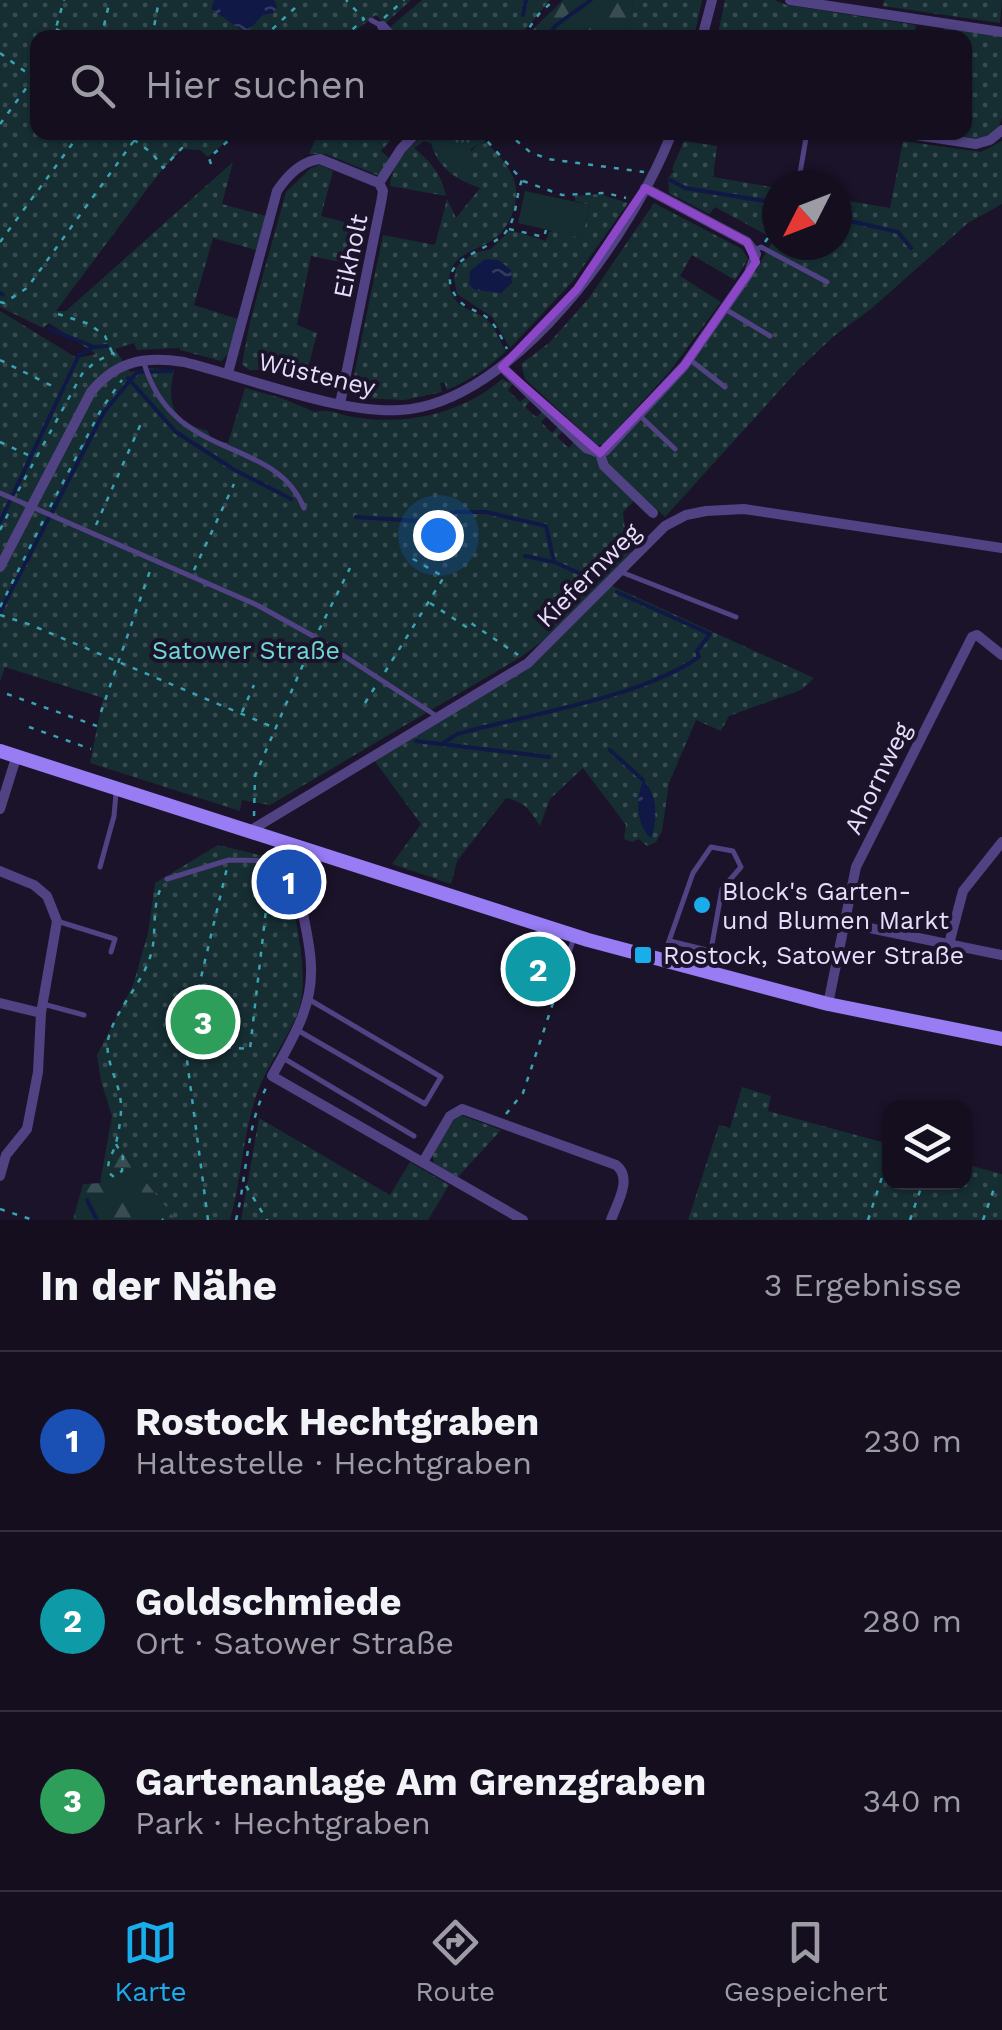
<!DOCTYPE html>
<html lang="de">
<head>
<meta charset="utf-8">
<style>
  body { margin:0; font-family:"Work Sans",sans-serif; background:#1d1728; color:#f1f3f6 }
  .controls { position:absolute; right:30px; bottom:30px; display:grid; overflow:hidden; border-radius:20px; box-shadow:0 2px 8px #0004 }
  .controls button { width:90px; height:90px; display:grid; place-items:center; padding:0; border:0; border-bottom:2px solid #332e3d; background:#140e1f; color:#f1f3f6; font:50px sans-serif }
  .compass { position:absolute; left:762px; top:170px; width:90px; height:90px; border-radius:50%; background:#140e1f; box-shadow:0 2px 8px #0004; rotate:228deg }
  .you { position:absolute; left:438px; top:535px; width:35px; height:35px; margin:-25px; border:8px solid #fff; border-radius:50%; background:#1a73e8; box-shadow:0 0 0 15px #1a73e833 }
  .badge { display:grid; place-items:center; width:65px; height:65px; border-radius:50%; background:#1aadec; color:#fff; font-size:32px; font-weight:700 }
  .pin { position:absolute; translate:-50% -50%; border:5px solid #fff; box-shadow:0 2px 10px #0006 }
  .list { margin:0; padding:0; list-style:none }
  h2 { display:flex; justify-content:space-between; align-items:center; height:130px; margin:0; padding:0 40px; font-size:42px }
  h2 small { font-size:32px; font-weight:400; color:#9d9ca4 }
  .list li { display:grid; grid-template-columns:65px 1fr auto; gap:30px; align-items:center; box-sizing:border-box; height:180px; padding:0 40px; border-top:2px solid #332e3d }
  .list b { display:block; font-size:38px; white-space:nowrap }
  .list p { margin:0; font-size:32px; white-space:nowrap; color:#9d9ca4 }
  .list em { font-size:32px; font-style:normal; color:#9d9ca4 }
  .icon { flex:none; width:55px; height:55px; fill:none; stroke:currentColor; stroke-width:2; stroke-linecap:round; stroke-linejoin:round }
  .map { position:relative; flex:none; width:1002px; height:1220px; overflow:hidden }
  .search { position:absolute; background:#140e1f; box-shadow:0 2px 8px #0004; left:30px; right:30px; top:30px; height:110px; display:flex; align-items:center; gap:25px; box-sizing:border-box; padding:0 35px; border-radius:20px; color:#9d9ca4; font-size:38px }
  .sheet { height:670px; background:#140e1f }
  nav { display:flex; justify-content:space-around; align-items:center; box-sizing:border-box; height:140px; border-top:2px solid #332e3d; background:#140e1f; font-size:28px; color:#9d9ca4 }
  nav a { display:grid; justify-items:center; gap:5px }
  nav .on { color:#1aadec }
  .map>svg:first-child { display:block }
</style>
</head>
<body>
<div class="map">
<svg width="1002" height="1220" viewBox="0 0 1002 1220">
  <defs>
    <pattern id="grass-dots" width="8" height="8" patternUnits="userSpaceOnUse" patternTransform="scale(2.5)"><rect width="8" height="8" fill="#162e32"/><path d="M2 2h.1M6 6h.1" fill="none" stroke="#384c51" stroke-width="1.8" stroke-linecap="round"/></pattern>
    <pattern id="forest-firs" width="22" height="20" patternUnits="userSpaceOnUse" patternTransform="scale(2.5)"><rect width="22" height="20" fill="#162e32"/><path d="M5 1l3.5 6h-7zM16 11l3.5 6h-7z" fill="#384c51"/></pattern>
    <pattern id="park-tufts" width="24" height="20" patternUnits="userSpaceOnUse" patternTransform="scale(2.5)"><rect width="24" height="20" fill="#162e32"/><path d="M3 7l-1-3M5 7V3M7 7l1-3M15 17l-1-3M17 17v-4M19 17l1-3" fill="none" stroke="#384c51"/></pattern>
    <pattern id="water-ripples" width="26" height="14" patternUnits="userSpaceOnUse" patternTransform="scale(2.5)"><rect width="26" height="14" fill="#101945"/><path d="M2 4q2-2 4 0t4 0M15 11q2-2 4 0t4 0" fill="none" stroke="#333a61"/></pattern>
  </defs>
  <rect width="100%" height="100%" fill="#1b1329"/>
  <!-- grass -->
  <path fill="url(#grass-dots)" d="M0 0H411L385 24 376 15 347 37 38 38V132L236 133 208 157 200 150 182 149 160 172 56 311H66L233 162 222 204 266 216 256 250 213 238 194 305 238 319 229 353 221 361 180 350V348L137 350 134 343 115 349 130 372 149 368 174 370C167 403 170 420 208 431L211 439 228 443 245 388 281 398 315 412C329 408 339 415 353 417 405 426 462 414 502 379L513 384 508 390 520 402 526 397 530 401 525 407 536 417 542 412 547 416 541 422 552 433 558 427 563 431 557 437 569 448 574 442 597 458 635 500 623 512 625 530 636 538 629 558 545 639 521 657 270 805 242 800 240 811 90 763 103 698 5 667 0 682V311L77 358 96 354 49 323 43 328 0 307Z
    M422 0H550L519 37H398L389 28Z
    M633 0H702L694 37 619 38 630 24Z
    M725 0H774L787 5 916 25 914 37 717 38Z
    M884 0H1002L1000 23 883 6Z
    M944 27 1002 36V116C996 151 954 136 929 133L964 132V38L943 37Z
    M318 133H403L400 136 396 134 381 151 389 158 382 173 377 175 326 154H309Z
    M426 133H435L470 153 478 144 487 143C497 153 510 167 514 180 521 201 509 231 491 241 471 253 444 257 450 288 455 310 475 310 486 319 496 327 499 341 506 351 488 368 470 380 447 390L444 382 440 383 442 392 404 400 359 398 355 396 352 385 383 235 435 245 447 199 456 218 480 188C457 180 438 169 431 143L424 141 414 148C431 162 441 173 446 196L390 186C392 163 409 147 426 133Z
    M684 141 717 146 713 177 777 188V245H837V199L890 208 903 141 981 152 1002 141V204L968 223 871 309 834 336 799 369 665 517 609 465 607 456C675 386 725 324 774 239L715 207 709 214 669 193 668 178 674 171 672 169Z
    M320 165 333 171 321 216 367 228 360 266 311 256 297 325 317 333 304 384 266 370H249L242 364 250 322 286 192 311 168Z
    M599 194 628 203 573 281 510 348 492 317 457 294 454 278 457 266 474 253 491 249 510 230 546 241 549 232 553 231 582 238 590 205 575 201V196Z
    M654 203 742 249 748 259 735 280 692 255 680 276 721 302 670 371 603 445H597L525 379 521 364 549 343 589 298Z
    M610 585 814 678 801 690 729 716 721 731 696 720 669 783 662 831 656 842 647 846 639 839 632 842 624 839 626 825 583 768 550 799 540 826C529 810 527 803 506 798L457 861 451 884 392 864 421 824 374 760 536 662Z
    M218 845 284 861C291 903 313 975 297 1015 284 1045 261 1074 253 1106 242 1143 241 1182 230 1220H176L111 1138 112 1116 101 1081 97 1055 133 985 148 933 155 883Z
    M742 1087 771 1096 768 1111 889 1144 890 1182H964L965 1164 1002 1174V1220H688L719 1125 730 1128Z
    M458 1114 501 1130 458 1177 434 1163 432 1153Z
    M259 1118 390 1195 410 1162 449 1185 428 1220H241Z"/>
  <!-- forest -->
  <path fill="url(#forest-firs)" d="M563 0H633L630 24 619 37H530L531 31Z
    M112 1116 111 1138 176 1220H73L83 1184 100 1183Z"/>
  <!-- park -->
  <path fill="url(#park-tufts)" d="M476 133 487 143 478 144 471 149 474 170 462 178 440 159 434 134Z"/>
  <!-- pitch -->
  <path fill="#162e32" d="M525 191 590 205 582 238 518 223Z"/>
  <!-- water -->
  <path fill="url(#water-ripples)" d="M214 0H274L277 6 274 13 263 15 246 33 211 9Z
    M485 259 499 260 511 270 512 283 501 293 475 290 469 284 470 271Z
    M643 780C658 794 658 821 651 838 635 824 636 799 643 780Z"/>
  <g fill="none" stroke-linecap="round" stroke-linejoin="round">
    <!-- stream -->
    <path stroke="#101945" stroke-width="4" d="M523 15 526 0
      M548 38 555 26 591 0
      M670 180 685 188 777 203
      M837 218 898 232 911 248
      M0 293 3 295
      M49 329 94 347 107 346
      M128 378 176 432 233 469 291 499
      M356 517 417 521 456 512H486L546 526 554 562 597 581
      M0 522 79 355 94 347
      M525 556 554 562
      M0 612 104 412 137 372 171 371
      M416 741 549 757
      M442 744 457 734C529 714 640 698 699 657L697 651 710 634 617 592
      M610 750 643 780
      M87 1200 97 1220"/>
    <!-- path -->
    <path stroke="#3ba2b2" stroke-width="2.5" stroke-dasharray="5 8" stroke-linecap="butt" d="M384 18 404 0
      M56 29 64 33 65 38
      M53 38 64 0
      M101 38 110 0
      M152 38 159 0
      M226 38 229 26
      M263 38 298 5
      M343 38 364 19 346 0
      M522 38 539 14 554 0
      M0 53 38 81
      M0 124 38 72
      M123 132 152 153 163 168 182 148 178 132
      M479 132 522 180C515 197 518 217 505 233 490 251 428 261 458 299 464 308 476 310 485 316 496 324 501 337 507 349
      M506 132 530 152 548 159 644 172
      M211 164 209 158 238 132
      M523 181 562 195 606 193 626 198
      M509 229 544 237 546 230
      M0 242 81 132
      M765 242 777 225
      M0 302 4 303 27 288 133 142 130 132
      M58 314 89 324 105 336 112 352
      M0 360 58 389
      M0 442 28 455
      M18 491 82 374 95 362 113 353 116 358
      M50 507 102 408 122 380
      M96 525 143 419
      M0 530 11 508
      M194 570 234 484
      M430 603 468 628 471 623 518 655
      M0 607 44 519
      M0 615 31 625 275 728
      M319 630 350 568
      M385 672 444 577 408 556
      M7 694 97 726
      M365 703 375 687
      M101 712 151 568
      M242 712 254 685
      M29 727 91 749
      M254 816 255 776 311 646
      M187 1045 250 1049 267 901 263 867
      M506 1114 523 1093 561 979
      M116 1144 123 1157 122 1171 114 1177 109 1173C106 1160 113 1155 116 1143 119 1131 123 1109 120 1097 117 1077 103 1057 109 1036 118 1004 148 979 153 945 156 924 152 903 163 884
      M246 1186 267 1220
      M0 1209 33 1220
      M162 1219 163 1220
      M208 1220 185 1045 227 868
      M236 1220C247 1176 246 1126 267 1086
      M868 1220 885 1168
      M910 1220 923 1182
      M983 1220 996 1183"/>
    <!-- service -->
    <path stroke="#514283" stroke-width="5" d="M371 20 382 26
      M798 185 807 132
      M754 250 761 247 827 282
      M725 309 770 336
      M689 359 725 387
      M144 363C173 463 275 435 304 508
      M639 415 675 449
      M0 493 257 605 315 637 438 717
      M621 572 736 617
      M100 867 114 816 116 793
      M167 879 229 860 284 861 298 858
      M60 922 115 939 111 952
      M670 941 711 951
      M663 958 693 873 711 847 733 851 741 867 722 889 707 972
      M564 970 573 940
      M43 1004 84 1015
      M299 1031 425 1104 441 1077 310 1000
      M283 1058 414 1136"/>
    <!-- minor -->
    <path stroke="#514283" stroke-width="10" d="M790 0 1002 32
      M382 26 393 38
      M702 38 712 0
      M896 132 976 144 990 140 1002 130
      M379 183 401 149 417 132
      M502 367 586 448 600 453 605 451 684 366 749 273 756 254 747 242 645 188
      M228 373 277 191C287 176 302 161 320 159L379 183
      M340 404 381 203 383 191 379 183
      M600 453 604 466 653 513
      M0 567 91 392C117 360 146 356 184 362 245 377 340 414 400 410 514 404 635 230 672 132
      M0 809 16 758
      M248 832 528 663 665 526 686 515 706 511 744 509 1002 548
      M300 849C291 888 310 927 311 966 313 1008 291 1041 272 1076L523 1220
      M0 871 34 885 47 896 57 921 41 1013 38 1072 27 1129 6 1155 0 1176
      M845 923 1002 955
      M949 944 963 891 1002 842
      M0 1003 41 1013
      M828 1004 856 867 972 637 977 635 1002 655
      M423 1162 450 1116 462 1109 616 1165C633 1178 617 1203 611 1220"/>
    <!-- secondary -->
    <path stroke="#977cf4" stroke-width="14" d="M0 751 588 940 828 1004 1002 1039"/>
  </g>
  <!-- marked area -->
  <path fill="none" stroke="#8b47c8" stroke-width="8" stroke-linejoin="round" d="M645 188 747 242 756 262 684 366 600 453 502 367 577 289Z"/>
  <!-- markers -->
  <g fill="#1aadec" stroke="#1b1329" stroke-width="4">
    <circle cx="702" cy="905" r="10"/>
    <rect x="633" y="945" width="20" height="20" rx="5"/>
  </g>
  <g text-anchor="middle" stroke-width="8" stroke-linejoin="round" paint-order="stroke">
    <!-- street labels -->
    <g font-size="25" fill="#e7ddfc" stroke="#1b1329">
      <text transform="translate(350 256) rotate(-78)" y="9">Eikholt</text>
      <text transform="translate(317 374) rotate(13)" y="9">Wüsteney</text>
      <text transform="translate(588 575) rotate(-45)" y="9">Kiefernweg</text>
      <text transform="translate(877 778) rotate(-64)" y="9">Ahornweg</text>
    </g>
    <!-- park labels -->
    <g font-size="25" fill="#6ed7d2" stroke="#1b1329">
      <text x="246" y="659">Satower Straße</text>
    </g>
    <!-- poi labels -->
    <g font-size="25" fill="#e7ddfc" stroke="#1b1329" text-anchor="start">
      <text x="722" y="900">Block's Garten-<tspan x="722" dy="29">und Blumen Markt</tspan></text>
      <text x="663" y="964">Rostock, Satower Straße</text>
    </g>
  </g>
</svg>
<div class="controls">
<button><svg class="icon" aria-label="layers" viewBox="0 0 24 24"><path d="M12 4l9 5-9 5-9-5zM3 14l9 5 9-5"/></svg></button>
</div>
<svg class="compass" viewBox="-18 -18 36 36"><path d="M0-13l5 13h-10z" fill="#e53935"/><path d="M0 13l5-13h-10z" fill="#9d9ca4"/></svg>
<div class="you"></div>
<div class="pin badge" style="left:289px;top:882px;background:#1a4fb4">1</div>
<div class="pin badge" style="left:538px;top:969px;background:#0f9aa8">2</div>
<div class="pin badge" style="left:203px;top:1022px;background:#2e9e5b">3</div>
<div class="search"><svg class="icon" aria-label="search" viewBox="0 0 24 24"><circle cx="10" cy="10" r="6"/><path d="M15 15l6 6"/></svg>Hier suchen</div>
</div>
<section class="sheet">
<h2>In der Nähe<small>3 Ergebnisse</small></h2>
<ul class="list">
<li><span class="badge" style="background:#1a4fb4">1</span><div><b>Rostock Hechtgraben</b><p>Haltestelle · Hechtgraben</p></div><em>230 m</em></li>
<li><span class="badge" style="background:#0f9aa8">2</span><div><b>Goldschmiede</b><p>Ort · Satower Straße</p></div><em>280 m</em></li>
<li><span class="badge" style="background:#2e9e5b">3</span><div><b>Gartenanlage Am Grenzgraben</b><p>Park · Hechtgraben</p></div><em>340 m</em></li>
</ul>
</section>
<nav>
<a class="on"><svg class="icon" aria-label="map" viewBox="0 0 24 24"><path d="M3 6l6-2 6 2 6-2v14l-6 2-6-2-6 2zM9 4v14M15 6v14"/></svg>Karte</a>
<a><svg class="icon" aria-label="directions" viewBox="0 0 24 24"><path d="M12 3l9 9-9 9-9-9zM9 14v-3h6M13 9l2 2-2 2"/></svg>Route</a>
<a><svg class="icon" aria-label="saved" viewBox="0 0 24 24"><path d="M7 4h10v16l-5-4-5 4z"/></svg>Gespeichert</a>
</nav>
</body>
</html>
